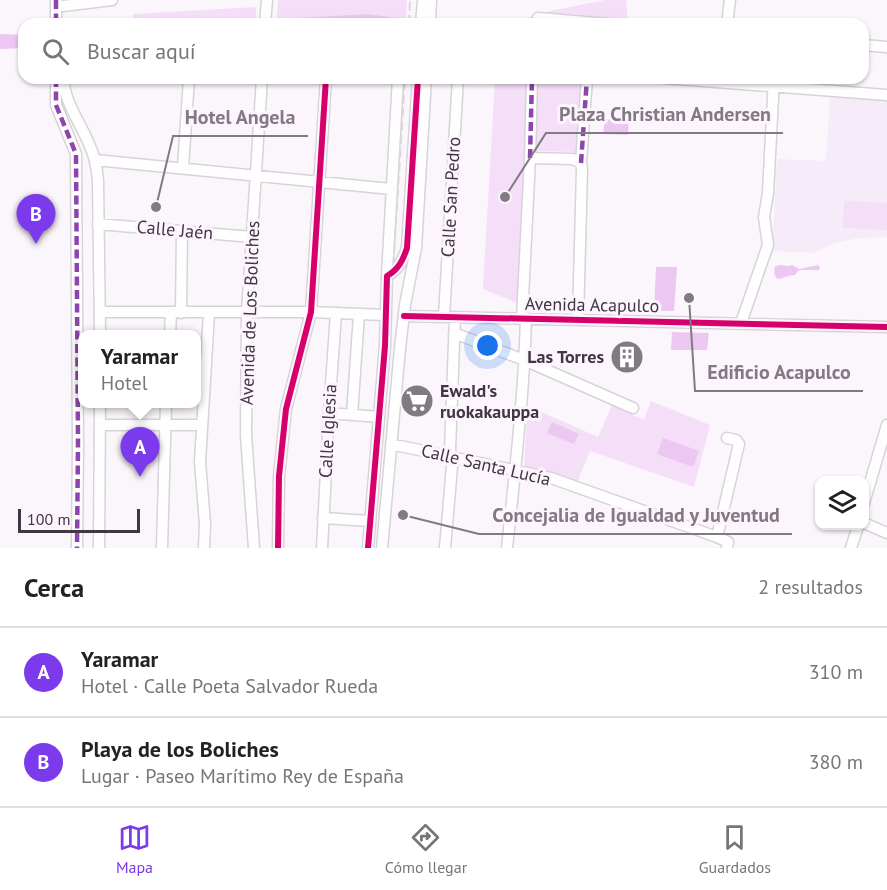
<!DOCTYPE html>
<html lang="es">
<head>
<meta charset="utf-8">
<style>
  body { margin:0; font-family:"PT Sans",sans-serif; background:#f6f6f6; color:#222 }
  .controls { position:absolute; right:18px; bottom:18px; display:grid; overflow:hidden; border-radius:12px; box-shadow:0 2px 4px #0004 }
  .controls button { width:54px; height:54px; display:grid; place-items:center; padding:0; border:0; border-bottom:2px solid #e0e0e0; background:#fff; color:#222; font:30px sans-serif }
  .scale { position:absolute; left:18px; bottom:15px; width:122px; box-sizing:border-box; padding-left:6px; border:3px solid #3f3741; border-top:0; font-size:16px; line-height:21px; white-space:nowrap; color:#3f3741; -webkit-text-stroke:4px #fdf4fe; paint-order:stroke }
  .you { position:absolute; left:488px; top:346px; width:21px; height:21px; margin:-15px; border:4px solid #fff; border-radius:50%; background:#1a73e8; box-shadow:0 0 0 9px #1a73e833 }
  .badge { display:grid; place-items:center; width:39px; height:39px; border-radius:50%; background:#7c3aed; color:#fff; font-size:20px; font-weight:700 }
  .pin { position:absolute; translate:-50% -50px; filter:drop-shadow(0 2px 3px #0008) }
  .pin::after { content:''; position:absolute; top:32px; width:21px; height:18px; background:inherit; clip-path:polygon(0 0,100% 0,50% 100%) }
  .popup { position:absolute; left:78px; top:330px; width:123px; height:78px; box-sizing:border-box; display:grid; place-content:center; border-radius:12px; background:#fff; filter:drop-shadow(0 2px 4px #0005); font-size:20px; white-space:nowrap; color:#767676 }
  .popup b { font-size:22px; color:#222 }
  .popup::after { content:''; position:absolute; left:50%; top:100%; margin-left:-12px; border:12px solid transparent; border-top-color:#fff }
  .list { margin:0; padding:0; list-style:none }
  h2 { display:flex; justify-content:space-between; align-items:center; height:78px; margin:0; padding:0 24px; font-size:26px }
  h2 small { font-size:20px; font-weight:400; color:#767676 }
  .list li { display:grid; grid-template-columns:39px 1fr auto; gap:18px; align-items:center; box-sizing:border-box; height:90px; padding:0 24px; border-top:2px solid #e0e0e0 }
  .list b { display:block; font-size:22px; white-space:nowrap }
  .list p { margin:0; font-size:20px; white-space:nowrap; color:#767676 }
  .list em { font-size:20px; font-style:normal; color:#767676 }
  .icon { flex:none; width:33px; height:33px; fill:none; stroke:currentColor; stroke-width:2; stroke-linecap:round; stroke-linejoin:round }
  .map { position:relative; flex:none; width:887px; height:548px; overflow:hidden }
  .search { position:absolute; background:#fff; box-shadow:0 2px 4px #0004; left:18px; right:18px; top:18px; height:66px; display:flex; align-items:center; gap:15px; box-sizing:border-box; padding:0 21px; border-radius:18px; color:#767676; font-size:22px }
  .sheet { height:258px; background:#fff }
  nav { display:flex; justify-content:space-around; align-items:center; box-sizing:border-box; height:84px; border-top:2px solid #e0e0e0; background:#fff; font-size:16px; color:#767676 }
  nav a { display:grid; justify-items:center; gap:3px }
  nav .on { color:#7c3aed }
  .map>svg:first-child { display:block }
</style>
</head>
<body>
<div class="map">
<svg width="887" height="548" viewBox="0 0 887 548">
  <rect width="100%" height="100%" fill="#fbf6fc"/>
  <!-- built -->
  <path fill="#f6ebf8" d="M830 96 887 100V237L858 238 829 245 813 253 773 251V237L777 159 826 161Z"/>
  <!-- green -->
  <path fill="#f4def8" d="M278 0H407L406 19 368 14 277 19Z
    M605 0H626L628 22 537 18 534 24H509L545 12Z
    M256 7V19L179 24H133V14Z
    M495 78H528L517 303 483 289Z
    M536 78 581 79 576 152 535 151Z
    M844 201 887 203V230L843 228Z
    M651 401 710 425 694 487 590 451 576 485 524 467 528 406 598 437 612 405 644 420Z"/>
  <!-- water -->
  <path fill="#ebc7f1" d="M368 14 406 19V24H184Z
    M0 34 24 35V48L0 49Z
    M605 119 629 121 628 135 603 134Z
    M781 265 788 266 792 265 799 269 818 265 820 267 819 270H799L795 275C789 275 784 278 778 279 773 275 774 272 775 266Z
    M656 267H677L674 311H654Z
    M672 332 709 333 707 350H671Z
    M552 422 579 434 574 444 547 433Z
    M663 438 699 451 693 467 657 454Z
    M136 447H148V466L136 467Z"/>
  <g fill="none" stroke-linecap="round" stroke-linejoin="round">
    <!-- minor casing -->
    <g stroke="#d8d2d9" stroke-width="13">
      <path id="minor" d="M56 0V24
        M63 6 112 0
        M265 24 267 0
        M421 24 423 0
        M430 24 431 0
        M538 24V18L608 24
        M727 24 730 0
        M863 45 887 47
        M56 78V105L76 154 78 443 77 548
        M63 78C65 103 80 122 89 144 95 156 97 168 98 181L100 334
        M664 78 887 95
        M530 158 573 159 581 163
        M95 160 391 189
        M183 168 189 78
        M98 224 252 237
        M387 276 398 78
        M100 312H311L385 315
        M181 313 182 231
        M404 316 887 327
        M444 316 458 78
        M522 318 530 158 532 78
        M578 320 582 169 581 163 587 78
        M741 323 768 245 764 217 768 193 774 78
        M454 333 524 360 633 408
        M170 334 171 313
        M329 413 379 417
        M352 415 359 314
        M100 425H201
        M391 444 551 478 717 537 728 542 727 548
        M864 503 887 425
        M323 518 370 521
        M864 523 887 533
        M717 537 739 444 736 440 727 438
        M99 548 100 404
        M162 548 166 404
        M204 548 205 524 200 462 209 313
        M254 548 246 435 247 312 262 78
        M278 548 279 476 286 409 311 312 326 78
        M322 548 329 413 336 313
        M368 548 385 346 387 276C399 269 403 260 407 248L418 78
        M382 548 400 348 405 305 416 248 426 78
        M445 548 452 466 450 449 455 317
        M507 548C515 471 524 395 526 318
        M851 548 858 526"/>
    </g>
    <!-- minor -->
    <use href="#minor" stroke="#fefeff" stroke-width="10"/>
    <!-- rail -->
    <path stroke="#dad8db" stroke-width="2" stroke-dasharray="9 4.5" stroke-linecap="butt" d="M409 24 410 0
      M372 548 392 285 405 78"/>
    <!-- quiet -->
    <path stroke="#8e44ad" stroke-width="4.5" stroke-dasharray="9 4.5" stroke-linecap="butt" d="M56 0V24
      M56 78V105L76 154 78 443 77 548
      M530 158 532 78
      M581 163 587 78"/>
    <!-- cycleway casing -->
    <g stroke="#fdf4fe" stroke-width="10">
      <path id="cycleway" d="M404 316 887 327
        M278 548 279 476 286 409 311 312 326 78
        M368 548 385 346 387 276C399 269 403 260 407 248L418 78"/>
    </g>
    <!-- cycleway -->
    <use href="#cycleway" stroke="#d6006c" stroke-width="6"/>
  </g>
  <!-- icons -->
  <defs>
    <g id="building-disc" transform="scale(1.725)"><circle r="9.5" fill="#817a82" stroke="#fdf4fe"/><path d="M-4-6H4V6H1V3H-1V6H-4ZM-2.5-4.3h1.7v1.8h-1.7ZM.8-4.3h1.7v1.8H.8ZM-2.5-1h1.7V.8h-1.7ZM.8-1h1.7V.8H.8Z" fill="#fff"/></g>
    <g id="supermarket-disc" transform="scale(1.725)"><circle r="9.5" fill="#817a82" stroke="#fdf4fe"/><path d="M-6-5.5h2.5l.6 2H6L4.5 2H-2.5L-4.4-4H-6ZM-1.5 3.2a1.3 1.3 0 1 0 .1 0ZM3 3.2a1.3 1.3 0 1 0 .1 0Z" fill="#fff"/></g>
  </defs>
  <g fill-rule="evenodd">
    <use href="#building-disc" x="627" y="357"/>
    <use href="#supermarket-disc" x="417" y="401"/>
  </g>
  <g text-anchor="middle" stroke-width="6" stroke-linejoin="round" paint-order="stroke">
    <!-- street labels -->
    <g font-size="18" fill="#3f3741" stroke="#fdf4fe">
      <text transform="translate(451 197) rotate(-87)" y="6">Calle San Pedro</text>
      <text transform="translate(175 230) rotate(5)" y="6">Calle Jaén</text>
      <text transform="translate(592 305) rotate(1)" y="6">Avenida Acapulco</text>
      <text transform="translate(250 313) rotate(-88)" y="6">Avenida de Los Boliches</text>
      <text transform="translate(328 431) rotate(-87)" y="6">Calle Iglesia</text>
      <text transform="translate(486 465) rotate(13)" y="6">Calle Santa Lucía</text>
    </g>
    <!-- poi labels -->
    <g font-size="18" font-weight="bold" fill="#3f3741" stroke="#fdf4fe" text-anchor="end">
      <text x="604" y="363">Las Torres</text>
      <text x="440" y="397" text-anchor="start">Ewald's<tspan x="440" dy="21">ruokakauppa</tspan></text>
    </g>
  </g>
  <!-- callouts -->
  <path fill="none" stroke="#817a82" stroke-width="2" d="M505 197L546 133H783M156 207L173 136H308M689 298L695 391H863M403 515L479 534H792"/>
  <g fill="#817a82" stroke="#fdf4fe" stroke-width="2">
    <circle cx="505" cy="197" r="6"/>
    <circle cx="156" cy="207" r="6"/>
    <circle cx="689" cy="298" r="6"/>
    <circle cx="403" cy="515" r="6"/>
  </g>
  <g font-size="20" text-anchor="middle" font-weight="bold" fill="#817a82" stroke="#fdf4fe" stroke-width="6" stroke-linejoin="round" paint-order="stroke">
    <text x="665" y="121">Plaza Christian Andersen</text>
    <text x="240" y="124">Hotel Angela</text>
    <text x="779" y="379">Edificio Acapulco</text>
    <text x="636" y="522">Concejalia de Igualdad y Juventud</text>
  </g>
</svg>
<div class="controls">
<button><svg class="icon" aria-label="layers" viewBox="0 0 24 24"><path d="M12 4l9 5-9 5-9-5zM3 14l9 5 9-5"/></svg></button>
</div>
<div class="scale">100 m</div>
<div class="you"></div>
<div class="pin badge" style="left:140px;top:477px">A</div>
<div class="popup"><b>Yaramar</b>Hotel</div>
<div class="pin badge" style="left:36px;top:244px">B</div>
<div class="search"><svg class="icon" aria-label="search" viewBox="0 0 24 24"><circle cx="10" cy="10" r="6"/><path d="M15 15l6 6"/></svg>Buscar aquí</div>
</div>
<section class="sheet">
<h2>Cerca<small>2 resultados</small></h2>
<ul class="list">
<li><span class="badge">A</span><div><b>Yaramar</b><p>Hotel · Calle Poeta Salvador Rueda</p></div><em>310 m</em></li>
<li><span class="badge">B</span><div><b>Playa de los Boliches</b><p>Lugar · Paseo Marítimo Rey de España</p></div><em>380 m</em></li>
</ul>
</section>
<nav>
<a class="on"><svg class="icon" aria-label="map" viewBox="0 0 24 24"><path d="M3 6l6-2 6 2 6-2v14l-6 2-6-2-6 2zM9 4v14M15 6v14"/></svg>Mapa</a>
<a><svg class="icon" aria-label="directions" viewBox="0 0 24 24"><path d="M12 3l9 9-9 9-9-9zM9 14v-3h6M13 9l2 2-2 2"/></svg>Cómo llegar</a>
<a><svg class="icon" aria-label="saved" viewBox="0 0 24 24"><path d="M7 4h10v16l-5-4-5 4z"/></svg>Guardados</a>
</nav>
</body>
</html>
